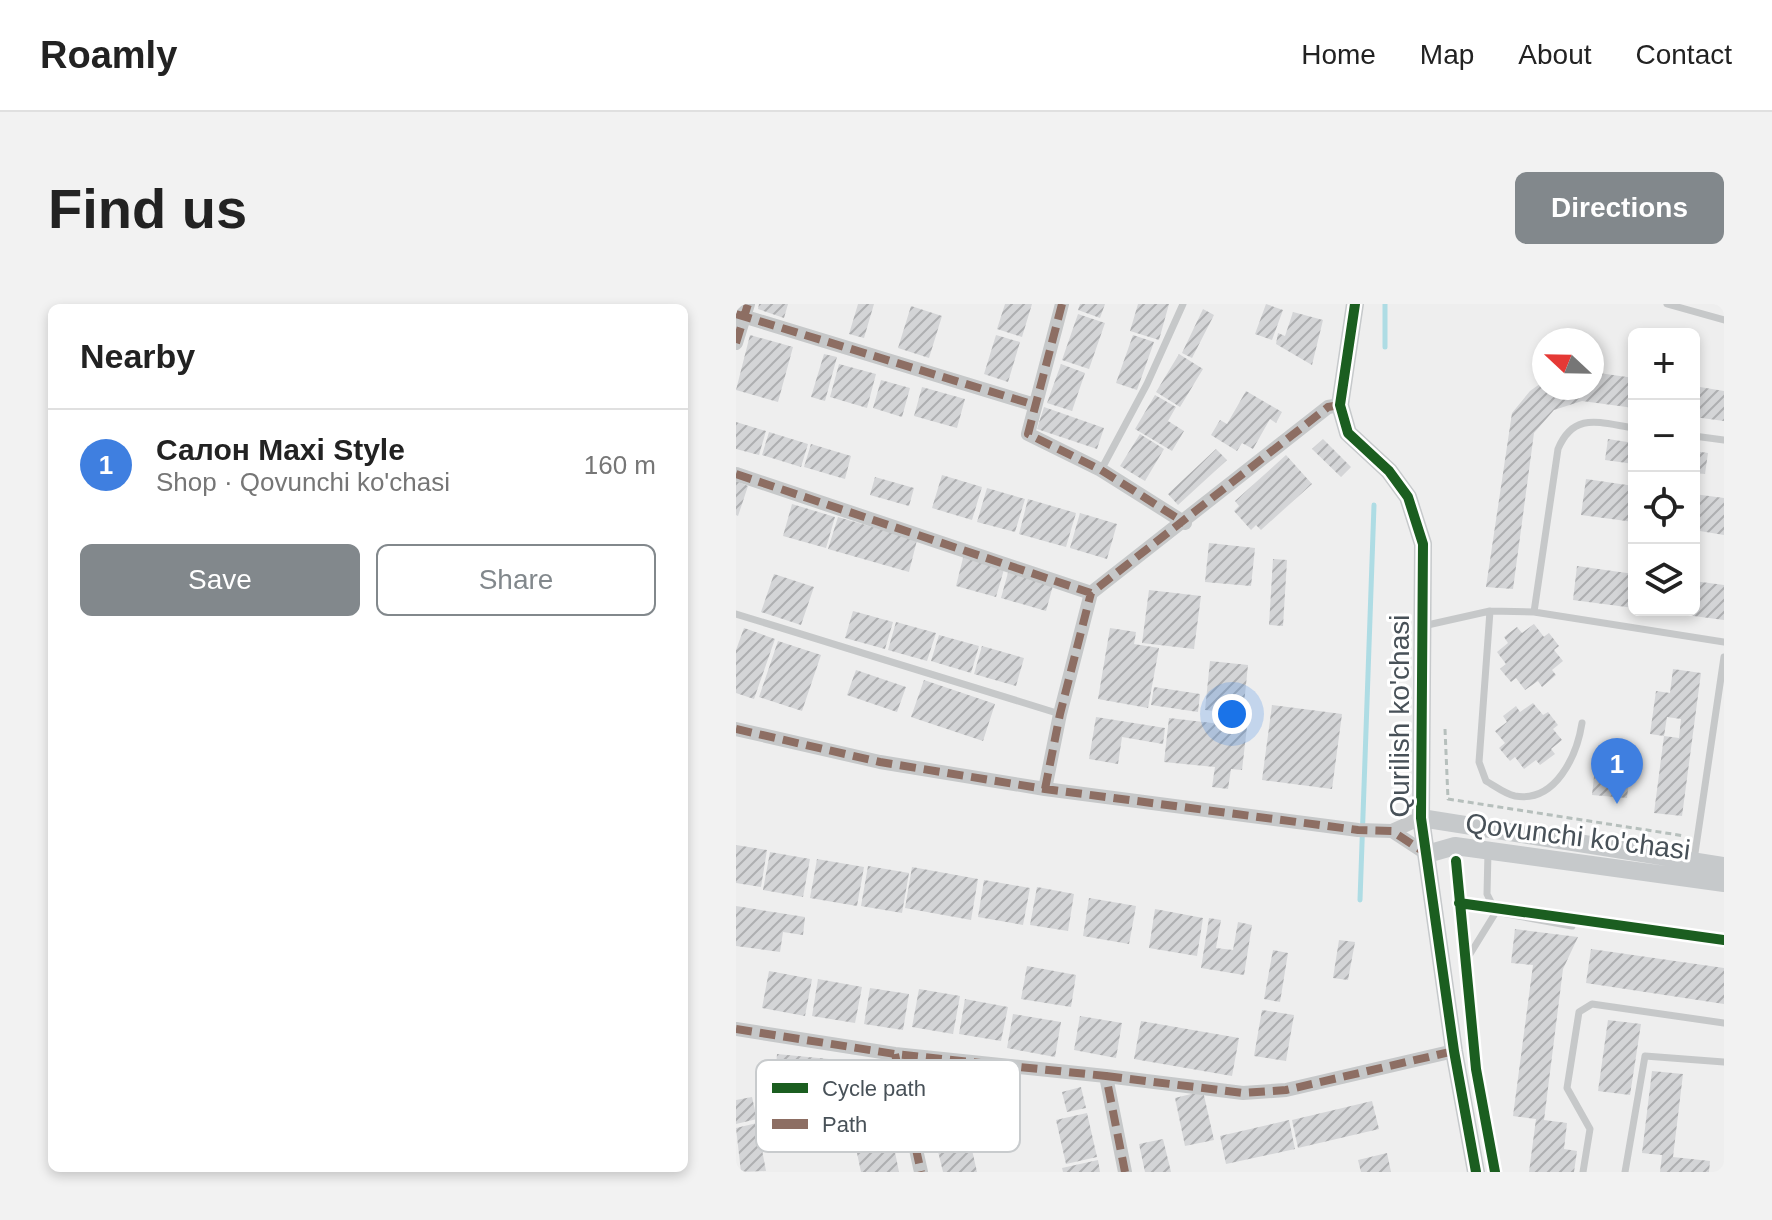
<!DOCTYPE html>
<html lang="en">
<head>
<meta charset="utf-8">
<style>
  body { margin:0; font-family:Arial,sans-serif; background:#f2f2f2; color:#222 }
  .controls { position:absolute; right:24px; top:24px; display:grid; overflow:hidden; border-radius:12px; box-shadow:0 4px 12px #0003 }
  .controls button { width:72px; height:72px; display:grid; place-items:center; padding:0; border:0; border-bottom:2px solid #e0e0e0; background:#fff; color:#222; font:40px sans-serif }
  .compass { position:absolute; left:796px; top:24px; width:72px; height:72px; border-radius:50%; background:#fff; box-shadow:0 4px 12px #0003; rotate:292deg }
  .you { position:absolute; left:496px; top:410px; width:28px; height:28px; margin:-20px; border:6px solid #fff; border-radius:50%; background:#1a73e8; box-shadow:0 0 0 12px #1a73e833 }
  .badge { display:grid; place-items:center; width:52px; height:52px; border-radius:50%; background:#82888c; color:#fff; font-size:26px; font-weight:700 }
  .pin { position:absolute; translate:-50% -66px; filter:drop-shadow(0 2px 4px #0008) }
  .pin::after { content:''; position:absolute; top:42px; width:28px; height:24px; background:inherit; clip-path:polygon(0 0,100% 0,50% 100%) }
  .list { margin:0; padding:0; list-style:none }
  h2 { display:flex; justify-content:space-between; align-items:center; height:104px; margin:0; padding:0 32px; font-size:34px }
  h2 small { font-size:26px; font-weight:400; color:#767676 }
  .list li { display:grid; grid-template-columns:52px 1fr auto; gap:24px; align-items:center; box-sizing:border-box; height:112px; padding:0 32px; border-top:2px solid #e0e0e0 }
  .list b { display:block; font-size:30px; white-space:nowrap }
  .list p { margin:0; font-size:26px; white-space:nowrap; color:#767676 }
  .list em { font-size:26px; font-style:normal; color:#767676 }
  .actions { display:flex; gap:16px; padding:24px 32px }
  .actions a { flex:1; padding:18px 0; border:2px solid #82888c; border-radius:12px; text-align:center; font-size:28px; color:#82888c }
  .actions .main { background:#82888c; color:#fff }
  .icon { flex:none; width:44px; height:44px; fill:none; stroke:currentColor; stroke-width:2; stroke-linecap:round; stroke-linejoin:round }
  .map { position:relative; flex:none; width:988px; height:868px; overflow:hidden; border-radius:12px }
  header { display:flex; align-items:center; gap:48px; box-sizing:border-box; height:112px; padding:0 40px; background:#fff; border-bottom:2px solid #e0e0e0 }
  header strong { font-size:38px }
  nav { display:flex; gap:44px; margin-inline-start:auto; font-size:28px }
  .intro { display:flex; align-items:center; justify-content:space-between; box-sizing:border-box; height:192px; padding:0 48px }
  h1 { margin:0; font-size:56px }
  .button { padding:20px 36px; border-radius:12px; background:#82888c; color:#fff; font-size:28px; font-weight:700 }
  main { display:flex; gap:48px; padding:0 48px }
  aside { flex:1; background:#fff; border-radius:12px; box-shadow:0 4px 12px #0003 }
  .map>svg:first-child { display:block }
</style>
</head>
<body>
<header>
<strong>Roamly</strong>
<nav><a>Home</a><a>Map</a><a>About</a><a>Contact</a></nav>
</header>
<div class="intro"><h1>Find us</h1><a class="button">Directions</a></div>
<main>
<aside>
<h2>Nearby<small></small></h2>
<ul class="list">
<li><span class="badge" style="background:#3f7fe0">1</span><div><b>Салон Maxi Style</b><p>Shop · Qovunchi ko'chasi</p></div><em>160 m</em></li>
</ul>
<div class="actions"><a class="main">Save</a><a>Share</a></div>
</aside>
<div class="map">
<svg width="988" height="868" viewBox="0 0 988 868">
  <defs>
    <pattern id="building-hatch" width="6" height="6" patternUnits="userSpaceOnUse" patternTransform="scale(2)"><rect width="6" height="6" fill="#d4d5d7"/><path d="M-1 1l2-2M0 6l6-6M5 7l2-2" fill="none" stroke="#aeafb1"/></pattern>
  </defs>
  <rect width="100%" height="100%" fill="#eee"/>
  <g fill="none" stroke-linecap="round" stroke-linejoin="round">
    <!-- stream -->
    <path stroke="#aedce4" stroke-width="5" d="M649 0V43
      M624 596 638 201"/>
  </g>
  <!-- building -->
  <path fill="url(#building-hatch)" d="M23 0H52L48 14 22 5Z
    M122 0H138L128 34 113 30Z
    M269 0H296L286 33 261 25Z
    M344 0H369L364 14 342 6Z
    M402 0H433L423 36 394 27Z
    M530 0 547 6 536 36 519 30Z
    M175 2 206 12 193 54 162 44Z
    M467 5 478 11 456 54 446 49Z
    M557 8 587 16 576 61 540 40 542 29 549 32Z
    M342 10 369 19 353 65 326 56Z
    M14 31 57 43 42 98 0 86Z
    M260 31 284 38 272 78 248 70Z
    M397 31 418 38 401 86 380 79Z
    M88 50 101 53 89 97 75 93Z
    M443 50 467 65 444 103 420 88Z
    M103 60 140 70 131 104 94 93Z
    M325 60 349 69 336 107 311 99Z
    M856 68 898 74V104L846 97 818 106 798 129 777 285 750 283 776 109 794 87 808 77V84H856Z
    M145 76 174 84 166 113 137 104Z
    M958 82 988 87V117L958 113Z
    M186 83 229 95 221 124 178 112Z
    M510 87 546 108 540 119 534 115 517 145 506 139 501 147 475 131 484 116 491 120Z
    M419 91 440 103 432 117 448 127 436 147 399 125Z
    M308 103 368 124 361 145 301 125Z
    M0 118 30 127 23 151 0 145Z
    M33 128 72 140 65 163 26 151Z
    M404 130 428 145 409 177 384 162Z
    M587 135 615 163 605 173 576 145Z
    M872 135 898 139V160L869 156Z
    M75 140 115 152 109 175 68 163Z
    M480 145 491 156 442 201 432 190Z
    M958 147 972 149 969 170 958 169Z
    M550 151 576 180 525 226 520 221 515 226 498 207 503 202 499 197Z
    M206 171 246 183 236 216 196 204Z
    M139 173 178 184 173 202 134 191Z
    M850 175 898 182V218L845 211Z
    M0 177 12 182 2 212 0 211Z
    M251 184 289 195 279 228 241 218Z
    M958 190 988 194V231L958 226Z
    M292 195 340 209 330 243 283 230Z
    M56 200 99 213 90 244 47 232Z
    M344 209 381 220 371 255 334 244Z
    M102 213 181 236 173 268 92 245Z
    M473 239 519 244 515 282 469 278Z
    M228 250 269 262 260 293 220 282Z
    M537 255 551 256 547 322 533 321Z
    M841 262 898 270V304L837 296Z
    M273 265 318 278 310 307 265 294Z
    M38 270 78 283 65 321 25 308Z
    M958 277 988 281V316L927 308 958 306Z
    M413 286 465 292 458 345 406 339Z
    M117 307 157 318 149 345 109 334Z
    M160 318 200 329 191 357 152 346Z
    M798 320 808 333 813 329 823 342 818 346 827 357 816 366 820 371 806 383 802 377 789 386 780 374 775 378 764 365 770 360 761 348 772 339 768 333 781 323 786 329Z
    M8 324 39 335 18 395 0 389V346Z
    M374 324 400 328 398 340 423 344 412 404 362 395Z
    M203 331 243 342 235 369 195 357Z
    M42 337 85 351 66 407 23 393Z
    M246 342 288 354 280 382 238 370Z
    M474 357 512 361 507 410 469 406Z
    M937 365 965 369 946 512 918 509 928 432 943 434 945 415 931 413 928 432 914 430 920 387 934 389Z
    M120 366 170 383 161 408 111 391Z
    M188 376 259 400 247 437 175 413Z
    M418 383 464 390 462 408 415 401Z
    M797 399 807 411 812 408 822 421 817 425 826 436 815 445 819 450 804 461 800 456 788 465 779 453 774 457 763 444 769 439 759 427 771 418 767 412 780 402 784 408Z
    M536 401 606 410 596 485 526 476Z
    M360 413 429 424 427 440 386 433 382 460 353 455Z
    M433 414 511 423 506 466 495 465 492 485 476 483 479 463 428 458Z
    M861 445 896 449 891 494 856 491Z
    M0 541 31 546 25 583 0 579Z
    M34 548 74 555 67 593 27 586Z
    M81 555 128 563 121 602 74 594Z
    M132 562 173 569 166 609 125 602Z
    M176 563 242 575 235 616 169 604Z
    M248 576 294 584 287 621 242 613Z
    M301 583 338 590 332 627 294 621Z
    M353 594 400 602 393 640 347 632Z
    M0 602 69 613 67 631 47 628 44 648 0 642Z
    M419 605 467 614 461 652 413 644Z
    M473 614 485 616 480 644 497 646 502 618 516 621 508 671 465 664Z
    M779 625 842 633 827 665 808 816 831 819 828 845 841 847 838 868H793L800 815 777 812 797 661 775 659Z
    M603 636 619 638 612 676 597 674Z
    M855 645 988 664V700L850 679Z
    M537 646 552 649 544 698 528 695Z
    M291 662 340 671 335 703 285 695Z
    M33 667 76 675 69 712 26 704Z
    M82 675 126 683 119 719 76 712Z
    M134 684 173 690 167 726 128 720Z
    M183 685 224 692 217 730 176 723Z
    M229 695 272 703 265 737 223 730Z
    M526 706 558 711 550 757 518 752Z
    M277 710 325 718 319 753 271 744Z
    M344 712 386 719 380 754 338 746Z
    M872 716 905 720 894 791 862 787Z
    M405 717 503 734 496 772 398 755Z
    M41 750 93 755 89 795 38 790Z
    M916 767 947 770 937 853 974 857 973 868H924L926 851 906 849Z
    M345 783 350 804 331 808 326 788Z
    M467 787 478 836 449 842 439 794Z
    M16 793 21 815 0 820V796Z
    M636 797 643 825 562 844 556 816Z
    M351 809 361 853 330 860 320 816Z
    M553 816 559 845 490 860 484 832Z
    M21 819 30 867 5 868 0 824Z
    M155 828 163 868H125L118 835Z
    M232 828 241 868H207L199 835Z
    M427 835 435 868H409L403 840Z
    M651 849 655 868H625L622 856Z
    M362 856 364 868H327L326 864Z"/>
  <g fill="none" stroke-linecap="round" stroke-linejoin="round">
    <!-- path -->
    <path stroke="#b6bfbc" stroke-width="3" stroke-dasharray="6 4" stroke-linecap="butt" d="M709 425 712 495 949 532
      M720 558 727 638
      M729 662 740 762"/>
    <!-- lane -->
    <path stroke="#c6c8c9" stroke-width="7" d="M931 0 988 16
      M898 124C864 119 838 107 822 145L798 308 988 338
      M958 132 988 136
      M365 166 411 80 447 0
      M754 307 743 458 750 477C759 482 769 490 779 492 820 499 841 451 846 419
      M0 310 324 410
      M687 322 754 307 798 308
      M752 548 751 590 760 608 836 622
      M958 556 988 353
      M734 650 760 608
      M847 868 854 825 831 784 843 708 856 700 988 719
      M889 868 909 752 988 758"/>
    <!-- street -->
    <path stroke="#c6c8c9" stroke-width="14" d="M326 0 292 130 365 166 449 219
      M0 10 299 101
      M0 39 12 0
      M0 170 355 289 592 103 604 101
      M0 425 144 458 309 485 622 526 656 527 691 550
      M309 485 324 410 355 289
      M656 527 685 514
      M0 725 159 750 370 772 389 868
      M159 750 185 868
      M370 772 507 789 550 786 718 747"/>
    <!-- secondary -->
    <path stroke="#c6c9cb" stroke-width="18" d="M619 0 604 101 612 129 653 167 672 193 687 240 685 514 718 747 740 868
      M685 514 988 562
      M691 550 719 542 988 579"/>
    <!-- quiet -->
    <path stroke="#8d6e63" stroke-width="8" stroke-dasharray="16 8" stroke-linecap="butt" d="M326 0 292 130 365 166 449 219
      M0 10 299 101
      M0 39 12 0
      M0 170 355 289 592 103 604 101
      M0 425 144 458 309 485 622 526 656 527 691 550
      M309 485 324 410 355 289
      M0 725 159 750 370 772 389 868
      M159 750 185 868
      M370 772 507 789 550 786 718 747"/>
    <!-- cycleway casing -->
    <g stroke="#fff" stroke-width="15">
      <path id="cycleway" d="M619 0 604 101 612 129 653 167 672 193 687 240 685 514 718 747 740 868
        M720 557 740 765 759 868
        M723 599 988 636"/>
    </g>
    <!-- cycleway -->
    <use href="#cycleway" stroke="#1b5e20" stroke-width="10"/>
  </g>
  <g text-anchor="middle" stroke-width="6" stroke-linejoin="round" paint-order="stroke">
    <!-- street labels -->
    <g font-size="28" fill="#485158" stroke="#fff">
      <text transform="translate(663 412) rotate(-90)" y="10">Qurilish ko'chasi</text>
      <text transform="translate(842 532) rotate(7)" y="10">Qovunchi ko'chasi</text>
    </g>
  </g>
  <!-- legend -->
  <rect x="20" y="756" width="264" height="92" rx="12" fill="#fff" stroke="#c8cbcd" stroke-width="2"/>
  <rect x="36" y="779" width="36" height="10" fill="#1b5e20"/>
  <rect x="36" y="815" width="36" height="10" fill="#8d6e63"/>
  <g font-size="22" fill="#485158">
    <text x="86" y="792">Cycle path</text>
    <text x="86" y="828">Path</text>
  </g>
</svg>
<div class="controls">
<button>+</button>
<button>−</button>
<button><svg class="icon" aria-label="locate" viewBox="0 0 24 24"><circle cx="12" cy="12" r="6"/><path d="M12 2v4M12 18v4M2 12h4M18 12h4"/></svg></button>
<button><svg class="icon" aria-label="layers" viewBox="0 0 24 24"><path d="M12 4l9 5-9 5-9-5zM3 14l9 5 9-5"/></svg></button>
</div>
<svg class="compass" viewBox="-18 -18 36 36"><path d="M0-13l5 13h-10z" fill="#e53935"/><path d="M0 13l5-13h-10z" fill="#767676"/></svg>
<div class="you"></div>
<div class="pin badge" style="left:881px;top:500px;background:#3f7fe0">1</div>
</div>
</main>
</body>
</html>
